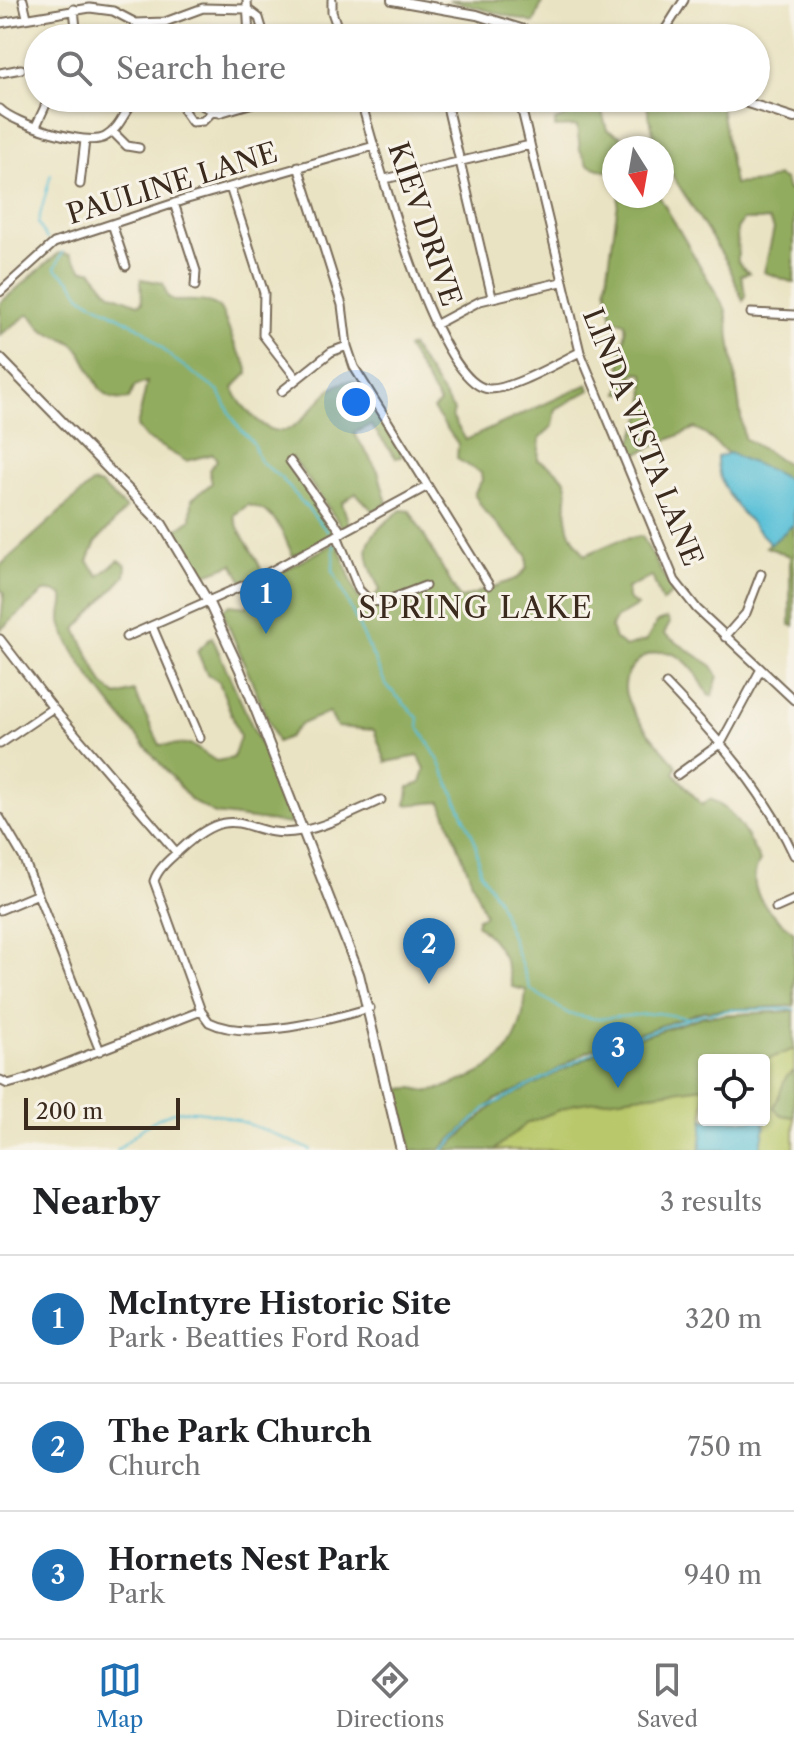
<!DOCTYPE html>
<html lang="en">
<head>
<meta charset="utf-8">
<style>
  body { margin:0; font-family:"Libre Caslon Text",serif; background:#f6f6f6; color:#202124 }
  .controls { position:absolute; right:24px; bottom:24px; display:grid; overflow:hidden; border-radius:8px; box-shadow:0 2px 6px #0004 }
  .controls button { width:72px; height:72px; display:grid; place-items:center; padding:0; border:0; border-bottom:2px solid #e0e0e0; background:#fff; color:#202124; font:40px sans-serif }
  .compass { position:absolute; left:602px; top:136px; width:72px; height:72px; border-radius:50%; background:#fff; box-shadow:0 2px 6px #0004; rotate:169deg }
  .scale { position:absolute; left:24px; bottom:20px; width:156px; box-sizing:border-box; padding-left:8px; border:4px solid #3b2a1e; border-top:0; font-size:22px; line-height:28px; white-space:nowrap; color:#3b2a1e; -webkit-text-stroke:6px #f7f3e8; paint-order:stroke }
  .you { position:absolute; left:356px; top:402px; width:28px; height:28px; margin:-20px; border:6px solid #fff; border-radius:50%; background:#1a73e8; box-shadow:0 0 0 12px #1a73e833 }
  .badge { display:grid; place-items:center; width:52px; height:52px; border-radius:50%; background:#1f6fb2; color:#fff; font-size:26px; font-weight:700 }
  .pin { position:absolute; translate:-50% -66px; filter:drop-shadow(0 2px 4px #0008) }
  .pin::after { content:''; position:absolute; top:42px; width:28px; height:24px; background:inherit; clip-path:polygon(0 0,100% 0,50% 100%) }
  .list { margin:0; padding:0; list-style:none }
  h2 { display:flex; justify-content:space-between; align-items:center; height:104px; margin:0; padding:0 32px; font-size:34px }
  h2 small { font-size:26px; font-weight:400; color:#757577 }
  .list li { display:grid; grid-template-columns:52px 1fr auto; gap:24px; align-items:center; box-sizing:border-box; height:128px; padding:0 32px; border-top:2px solid #e0e0e0 }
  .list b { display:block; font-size:30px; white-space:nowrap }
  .list p { margin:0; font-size:26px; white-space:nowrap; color:#757577 }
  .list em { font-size:26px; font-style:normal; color:#757577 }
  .icon { flex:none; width:44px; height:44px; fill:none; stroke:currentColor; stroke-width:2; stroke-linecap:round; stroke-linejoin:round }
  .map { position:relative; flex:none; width:794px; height:1150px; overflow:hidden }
  .search { position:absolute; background:#fff; box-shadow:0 2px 6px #0004; left:24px; right:24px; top:24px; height:88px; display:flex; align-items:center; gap:20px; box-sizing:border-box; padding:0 28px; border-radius:44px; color:#757577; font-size:30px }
  .sheet { height:488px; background:#fff }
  nav { display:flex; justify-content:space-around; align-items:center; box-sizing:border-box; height:112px; border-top:2px solid #e0e0e0; background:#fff; font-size:22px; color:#757577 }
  nav a { display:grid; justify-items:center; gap:4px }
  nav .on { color:#1f6fb2 }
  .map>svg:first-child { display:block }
</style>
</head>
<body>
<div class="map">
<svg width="794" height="1150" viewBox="0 0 794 1150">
  <rect width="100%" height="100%" fill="#f7f3e8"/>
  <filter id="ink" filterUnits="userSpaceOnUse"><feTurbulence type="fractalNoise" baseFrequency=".0125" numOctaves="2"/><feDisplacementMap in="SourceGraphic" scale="16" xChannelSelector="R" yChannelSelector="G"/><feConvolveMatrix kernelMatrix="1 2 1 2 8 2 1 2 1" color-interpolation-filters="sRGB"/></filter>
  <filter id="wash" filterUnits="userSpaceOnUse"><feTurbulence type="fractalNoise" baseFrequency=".006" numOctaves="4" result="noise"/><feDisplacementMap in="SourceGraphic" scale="32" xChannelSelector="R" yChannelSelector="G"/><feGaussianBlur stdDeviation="1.8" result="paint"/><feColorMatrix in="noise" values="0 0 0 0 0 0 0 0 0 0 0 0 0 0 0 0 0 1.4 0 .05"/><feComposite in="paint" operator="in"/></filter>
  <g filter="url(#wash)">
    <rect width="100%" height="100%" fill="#eae3c3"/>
    <!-- green -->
    <path fill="#b9c86a" stroke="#7a7944" stroke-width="2" fill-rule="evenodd" d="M794 1011V1150H445L495 1104 604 1049 704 1016ZM704 1060H764V1120H704Z"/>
    <!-- forest -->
    <path fill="#92ac5e" stroke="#666b3e" stroke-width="2" d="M449 0H543L534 23Z
      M645 98H708L720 102 734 184 764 182 777 176 785 180 788 190H794V283L764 272 774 229 769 220H743L737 229 738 262 749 273 741 275 746 297 743 301 728 264 662 159V148H657Z
      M599 101 607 130 620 136 628 148H614V170L605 171 588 165 580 150 577 126 555 127V121L569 115 574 105Z
      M619 196H659L726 310 744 438 794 468V484C773 468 746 466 725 451 714 443 709 435 695 428L641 452 634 454 628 451 645 407 644 374 640 372 633 374 629 393H619C624 379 619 369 621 355 623 343 627 335 625 323L612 319 606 286Z
      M59 253 70 254 83 270H91L110 293 138 304 142 303 141 279 163 283 167 296 174 301C226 300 217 302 235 345 240 357 248 360 248 373L233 388C237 401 246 409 255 418 298 463 316 378 354 381L401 452V457L396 458 371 425 354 433 378 471 387 503 373 511 356 493 342 503 349 524 342 527 292 457 286 462 334 527 333 534 293 556C282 532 277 510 248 505L234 515C238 536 256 552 262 572L243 582 233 564 206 574 199 572 175 531 191 519 192 499 212 483 209 470 217 460 213 454 186 461 146 438 137 427 147 382 135 386 129 399C93 406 94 364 75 345 66 337 50 336 41 328 36 323 35 318 29 314L0 335V303Z
      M411 346 454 411 452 417 466 440 588 384 590 390 556 409 553 426 540 438 538 460C585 483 559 492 569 528 571 537 580 547 585 555L620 540 642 536 673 593 662 602 652 576 627 588 628 599 637 606 615 619 611 628 615 639 625 647 646 641 657 622 667 618 670 623 664 634 712 666 718 676 712 696H709C700 680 691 661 673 654 648 645 619 669 626 695 633 720 661 746 677 766L674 773 702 805 710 799C734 809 749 839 760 861 742 890 772 916 794 932V1006L703 1011 588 1051 540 1080 495 1100 440 1150H411L398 1095 402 1089C416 1087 414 1088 425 1091 433 1093 448 1086 456 1083 504 1067 523 1041 526 990L512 987C507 959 498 942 476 924L478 918 485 915 441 802 406 805 409 787 421 783 425 769 419 756 386 762 374 730 337 727 329 712 301 724 289 737 277 742 222 610 230 605 247 607 250 598 247 590 337 542 356 594 365 606 380 590C359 545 363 540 401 510L410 511 460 599 518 578 527 568V555L485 512 474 494 482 480 481 473 457 459 458 444 433 409 440 403 407 348Z
      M92 483 101 485 126 509 96 542 88 561 99 576 119 560 126 565 125 576 76 629 103 684 117 696 134 691 160 745 190 744 216 761 233 758 240 737 219 682 207 674 197 651 212 637C238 697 267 756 292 817L290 824 215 814 191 800C155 755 80 678 62 626 58 614 65 607 63 596L54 591 44 592 0 630 4 593 0 589V566Z
      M794 524V626L790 625V556L766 547Z
      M794 1011V1049L764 1061 704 1060V1087L575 1104 527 1123 494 1150H445L495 1104 604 1049 704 1016Z
      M794 1071V1117L781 1115 774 1108 786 1077Z"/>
    <!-- water -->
    <path fill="#59c0d7" stroke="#4a757a" stroke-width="2" d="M730 453C752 465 775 469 794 484V524L771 544C750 522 716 491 717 457Z
      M704 1116V1120H762L765 1126 760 1150H700Z"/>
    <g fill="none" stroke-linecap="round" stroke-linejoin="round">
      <!-- stream -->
      <path stroke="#59c0d7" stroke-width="2" d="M47 239 38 223 51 174
        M63 252 55 268 71 281 82 297 144 330 171 357 219 392 236 424 253 443 259 460 282 479 328 532
        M334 545 333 570 338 581 386 685 418 718 419 727 439 761 475 841 480 871 498 900 530 989 569 1014 597 1019 658 1013 689 1018
        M117 1150C133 1137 148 1121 168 1114 206 1100 275 1135 311 1150
        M443 1150 486 1108 604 1047 702 1014 730 1010 794 1009"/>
    </g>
  </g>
  <g filter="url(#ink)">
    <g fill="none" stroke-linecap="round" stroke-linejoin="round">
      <!-- minor casing -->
      <g stroke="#786b58" stroke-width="11">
        <path id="minor" d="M23 0 27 17
          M247 0 249 38
          M332 0V12L341 38
          M74 9 77 38
          M247 9 259 18 265 38
          M0 23 90 8 113 11 136 23 165 22 203 8 247 9
          M503 23 506 38
          M660 38 684 0
          M0 73 21 69
          M185 98 219 113 270 98
          M360 98C375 148 435 385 489 389 511 390 559 362 580 352
          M445 98 492 297
          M519 98 580 352 675 581 697 609 794 700
          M187 99 184 111 192 122 203 121 212 112
          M0 109C14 124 88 147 105 137 120 129 125 110 136 98
          M36 126 49 98
          M113 132 127 146 139 148
          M298 166 342 305 347 346 354 367 489 585
          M385 179 530 145
          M80 184 85 140
          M230 187 264 293 263 335 297 379
          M174 203 196 271 195 286
          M112 224 126 266
          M0 292 54 243 184 200 374 146
          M751 313 794 315
          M435 325 480 301 561 282
          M282 391 331 352 347 346
          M290 461 342 533
          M337 535 359 590 370 601 383 602 425 586
          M152 626 200 738
          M126 637 249 583 428 486
          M725 637 746 613 761 574
          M0 639 53 708 177 853
          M666 684C715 735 764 790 794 855
          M0 744 53 708
          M677 775 721 743 761 669
          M0 818 23 857 100 1051
          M776 908 794 900
          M0 910 38 894
          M370 1008C329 1020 249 1042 209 1022L201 1011 154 881C158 868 171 858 181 849 240 795 245 842 301 831 328 826 356 811 381 800
          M0 1080 8 1084 26 1079 201 1011"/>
      </g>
      <!-- major casing -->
      <g stroke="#786b58" stroke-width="12">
        <path id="major" d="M392 0 477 15 549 38
          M732 98 794 118
          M0 358 162 524 209 603 240 670 359 974 401 1150"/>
      </g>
      <!-- minor -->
      <use href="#minor" stroke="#fff" stroke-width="7"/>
      <!-- major -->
      <use href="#major" stroke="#fff" stroke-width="8"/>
    </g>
  </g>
  <g text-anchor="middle" stroke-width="6" stroke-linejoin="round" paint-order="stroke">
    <!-- street labels -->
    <g font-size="28" fill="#3b2a1e" stroke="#f7f3e8">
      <text transform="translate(172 183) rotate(-17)" y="10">PAULINE LANE</text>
      <text transform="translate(425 224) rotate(71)" y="10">KIEV DRIVE</text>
      <text transform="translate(643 437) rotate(68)" y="10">LINDA VISTA LANE</text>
    </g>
    <!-- neighbourhood labels -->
    <g font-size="30" letter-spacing="2" fill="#3b2a1e" stroke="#f7f3e8">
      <text x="476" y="618">SPRING LAKE</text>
    </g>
  </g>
</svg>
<div class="controls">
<button><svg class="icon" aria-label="locate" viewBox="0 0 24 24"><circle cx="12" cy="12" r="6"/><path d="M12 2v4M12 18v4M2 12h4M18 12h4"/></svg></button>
</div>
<svg class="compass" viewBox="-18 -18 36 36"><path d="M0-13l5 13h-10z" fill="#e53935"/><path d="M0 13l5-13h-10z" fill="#757577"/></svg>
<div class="scale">200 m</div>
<div class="you"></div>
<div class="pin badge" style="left:266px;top:634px">1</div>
<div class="pin badge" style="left:429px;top:984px">2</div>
<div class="pin badge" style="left:618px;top:1088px">3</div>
<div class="search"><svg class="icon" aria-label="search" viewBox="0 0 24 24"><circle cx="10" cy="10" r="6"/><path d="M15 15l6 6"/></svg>Search here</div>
</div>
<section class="sheet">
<h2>Nearby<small>3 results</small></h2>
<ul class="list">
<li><span class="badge">1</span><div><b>McIntyre Historic Site</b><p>Park · Beatties Ford Road</p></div><em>320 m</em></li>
<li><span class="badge">2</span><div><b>The Park Church</b><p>Church</p></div><em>750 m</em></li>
<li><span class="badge">3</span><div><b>Hornets Nest Park</b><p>Park</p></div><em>940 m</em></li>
</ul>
</section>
<nav>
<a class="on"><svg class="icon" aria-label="map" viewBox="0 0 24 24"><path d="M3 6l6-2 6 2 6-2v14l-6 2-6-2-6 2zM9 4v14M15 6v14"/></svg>Map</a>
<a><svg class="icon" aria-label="directions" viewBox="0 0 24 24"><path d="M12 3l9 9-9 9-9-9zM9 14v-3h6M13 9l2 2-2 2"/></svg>Directions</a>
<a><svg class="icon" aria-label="saved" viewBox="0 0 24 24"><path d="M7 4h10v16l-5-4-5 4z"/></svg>Saved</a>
</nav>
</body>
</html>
